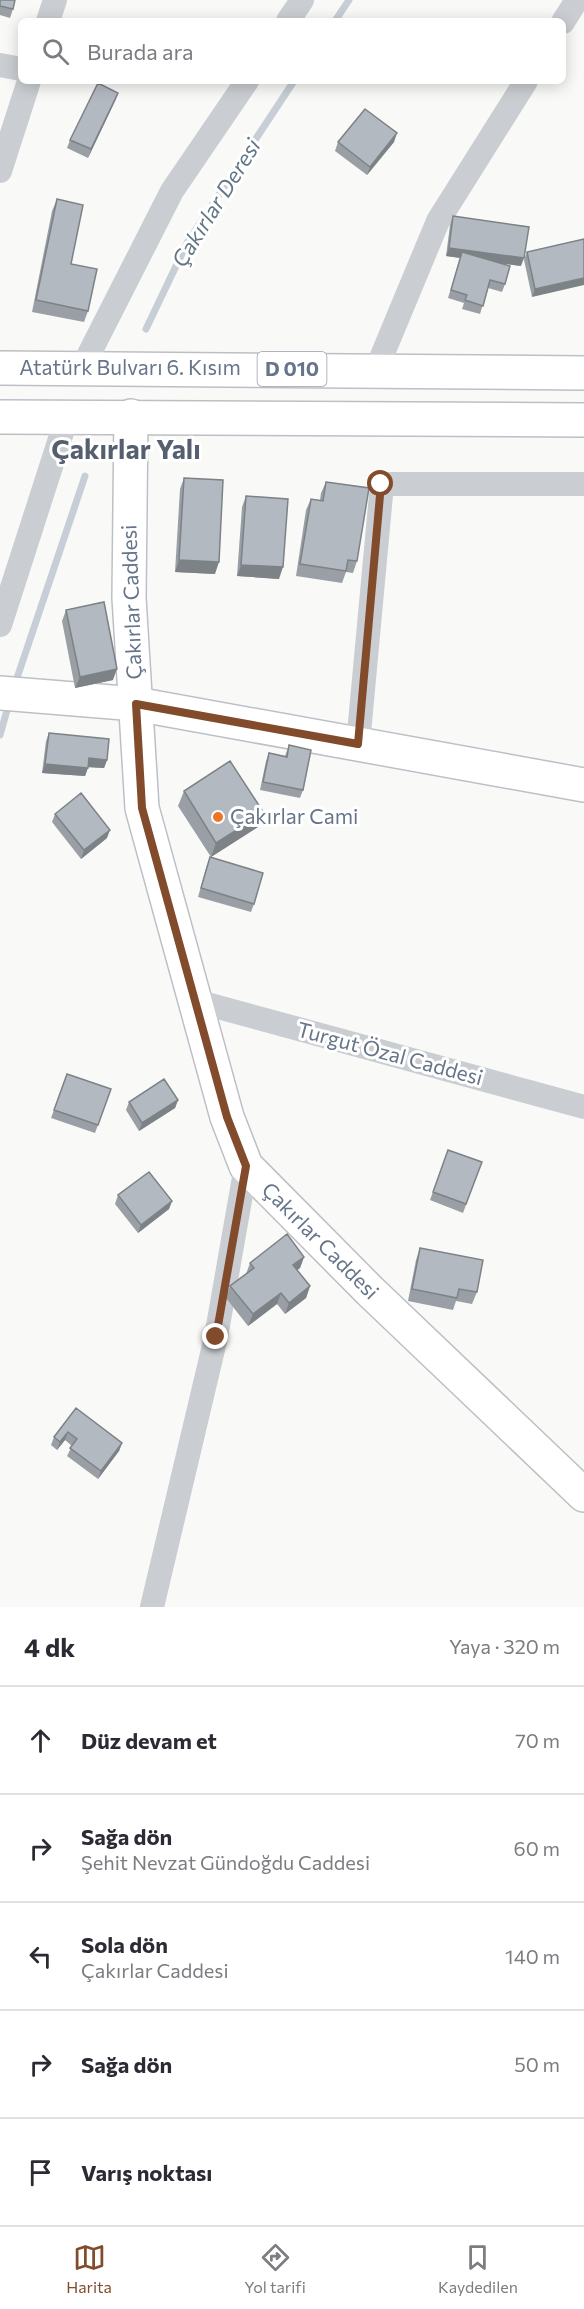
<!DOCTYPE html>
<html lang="tr">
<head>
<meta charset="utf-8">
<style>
  body { margin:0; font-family:Commissioner,sans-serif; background:#f2f2f3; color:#2b2b33 }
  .stop { position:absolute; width:18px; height:18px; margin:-14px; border:4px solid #824c2c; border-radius:50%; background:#fff }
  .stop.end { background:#824c2c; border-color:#fff; box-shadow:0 2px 6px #0008 }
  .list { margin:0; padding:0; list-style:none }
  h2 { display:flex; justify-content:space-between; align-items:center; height:78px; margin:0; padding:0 24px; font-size:26px }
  h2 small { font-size:20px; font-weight:400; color:#7c7c81 }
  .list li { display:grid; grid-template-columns:39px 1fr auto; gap:18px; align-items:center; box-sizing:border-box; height:108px; padding:0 24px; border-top:2px solid #e1e1e2 }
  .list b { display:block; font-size:22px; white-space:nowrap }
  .list p { margin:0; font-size:20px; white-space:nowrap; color:#7c7c81 }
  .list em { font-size:20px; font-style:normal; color:#7c7c81 }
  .icon { flex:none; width:33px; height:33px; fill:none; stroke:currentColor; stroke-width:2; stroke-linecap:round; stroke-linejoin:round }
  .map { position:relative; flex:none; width:584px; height:1607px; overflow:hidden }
  .search { position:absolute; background:#fff; box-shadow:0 3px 15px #0003; left:18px; right:18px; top:18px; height:66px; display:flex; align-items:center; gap:15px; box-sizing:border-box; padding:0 21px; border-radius:9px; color:#7c7c81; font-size:22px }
  .sheet { height:618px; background:#fff }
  nav { display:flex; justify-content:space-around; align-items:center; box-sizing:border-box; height:84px; border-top:2px solid #e1e1e2; background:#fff; font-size:16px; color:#7c7c81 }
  nav a { display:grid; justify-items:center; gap:3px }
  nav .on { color:#824c2c }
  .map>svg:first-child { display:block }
</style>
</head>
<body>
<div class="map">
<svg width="584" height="1607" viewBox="0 0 584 1607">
  <rect width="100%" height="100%" fill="#f9faf8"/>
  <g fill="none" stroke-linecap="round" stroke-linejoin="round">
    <!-- stream -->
    <path stroke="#c7ced5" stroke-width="7" d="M335 21 349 0
      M146 329 187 243 294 81
      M14 687 85 476
      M0 735 9 703"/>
    <!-- secondary casing -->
    <g stroke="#bcc0c6" stroke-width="36">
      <path id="secondary" d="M131 416 129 598 142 808 227 1117 246 1166 370 1291 584 1495
        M0 693 136 704 584 785"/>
    </g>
    <!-- highway casing -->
    <g stroke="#bcbfc3" stroke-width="36">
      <path id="highway" d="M0 368 584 373
        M0 417 584 420"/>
    </g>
    <!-- street -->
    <path stroke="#cacdd1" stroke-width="24" d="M48 21 55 0
      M288 21 302 0
      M563 22 577 0
      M0 65 21 69
      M0 171 29 81
      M82 368 172 191 247 81
      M376 370 438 221 526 81
      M0 625 67 417
      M358 744 382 484H584
      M196 1001 584 1107
      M152 1607 216 1337 246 1166"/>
    <!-- secondary -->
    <use href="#secondary" stroke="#fff" stroke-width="33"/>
    <!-- highway -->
    <use href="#highway" stroke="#fff" stroke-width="33"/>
  </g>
  <!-- wall -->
  <path fill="#999fa5" d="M0 0 13 9 10 18 0 15Z
    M118 93 115 101 88 158 67 148 70 140Z
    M338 142H394L367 175 335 151Z
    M57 199 71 264 88 311 84 322 32 312 52 211Z
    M453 216 521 266 506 264 505 284 502 292 488 288 480 314 462 309 464 303 448 298 460 258 446 256 450 225Z
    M584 239 532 297 524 260 527 252Z
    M184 478 215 574 175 572 180 489Z
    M326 482 357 561 353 573 346 572 342 583 296 576 306 510 311 499 320 500 321 493Z
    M246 496 279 579 237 576 242 507Z
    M66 610 113 680 75 688 62 621Z
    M49 733 107 760 104 768 88 767 85 776 42 773 46 741Z
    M289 745 303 790 300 798 260 790 266 761 269 753 285 756Z
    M184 791 258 827 211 857 254 904 251 912 198 897 207 865 211 857 178 806Z
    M55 814 107 838 81 859 52 822Z
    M67 1074 111 1089 95 1133 51 1118Z
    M178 1100 175 1108 139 1131 126 1110 129 1102Z
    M448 1150 482 1162 463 1213 430 1200Z
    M118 1195 172 1201 169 1209 138 1233 115 1204Z
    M420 1248 477 1292 472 1304 456 1301 453 1310 408 1301 416 1260Z
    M304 1257 300 1268 297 1270 310 1286 306 1298 285 1314 277 1304 248 1326 226 1298 230 1286 246 1274 250 1263Z
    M76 1408 122 1443 119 1451 98 1479 67 1456 72 1446 65 1440 57 1450 51 1445 54 1437Z"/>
  <!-- shaded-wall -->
  <path fill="#7d8286" d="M118 93 115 101 88 158 91 149Z
    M397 133 394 142 367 175 370 167Z
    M449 248 524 258 521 266 446 256Z
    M584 278V285L532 297 535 289Z
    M179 560 219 562 215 574 175 572Z
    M241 565 283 567 279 579 237 576Z
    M117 669 113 680 75 688 80 677Z
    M89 758 107 760 104 768 86 767Z
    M45 764 88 768 85 776 42 773Z
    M264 813 258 827 211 857 216 843Z
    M110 830 107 838 81 859 84 850Z
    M178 1100 175 1108 139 1131 142 1123Z
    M172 1201 169 1209 138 1233 141 1225Z
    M304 1257 300 1268 289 1277 293 1265Z
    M310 1286 306 1298 285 1314 289 1303Z
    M281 1293 277 1304 248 1326 253 1314Z
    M68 1432 65 1440 57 1450 60 1442Z
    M122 1443 119 1451 98 1479 101 1471Z"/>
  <!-- building -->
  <path fill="#b2b9c0" stroke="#7d8286" stroke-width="1.5" d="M0 0H15L13 9 0 6Z
    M98 83 118 93 91 149 70 140Z
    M365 109 397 133 370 167 338 142Z
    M57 199 83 205 71 264 97 269 88 311 36 300Z
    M453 216 529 227 524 258 449 248Z
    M584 239V278L535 289 527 252Z
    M462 252 510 266 505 284 490 280 483 306 465 300 467 295 451 290Z
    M184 478 223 480 219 562 179 560Z
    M326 482 369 488 357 561 348 560 346 571 300 564 311 499 323 501Z
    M246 496 288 499 283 567 241 565Z
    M104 602 117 669 80 677 66 610Z
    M49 733 109 739 107 760 89 758 88 768 45 764Z
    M289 745 311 750 303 790 263 782 269 753 287 757Z
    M230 761 264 813 216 843 184 791Z
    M81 793 110 830 84 850 55 814Z
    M210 857 263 873 254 904 201 888Z
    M67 1074 111 1089 98 1125 54 1110Z
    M164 1079 178 1100 142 1123 129 1102Z
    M448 1150 482 1162 466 1204 433 1192Z
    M149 1172 172 1201 141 1225 118 1195Z
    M287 1234 304 1257 293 1265 310 1286 289 1303 281 1293 253 1314 230 1286 254 1268 250 1263Z
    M420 1248 483 1260 477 1292 459 1289 457 1298 412 1289Z
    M76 1408 122 1443 101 1471 70 1448 77 1439 68 1432 60 1442 54 1437Z"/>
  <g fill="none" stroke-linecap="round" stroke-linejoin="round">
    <!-- route -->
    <path stroke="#824c2c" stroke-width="8" d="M216 1337 246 1166 227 1117 142 808 136 704 358 744 381 484"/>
  </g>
  <!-- markers -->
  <circle fill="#ed7524" stroke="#fff" stroke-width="2" cx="218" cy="817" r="6"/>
  <g text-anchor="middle" stroke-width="6" stroke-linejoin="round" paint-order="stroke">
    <!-- shield labels -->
    <rect fill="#fff" stroke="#959ead" stroke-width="1.5" x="257.5" y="352" width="69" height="34" rx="4.5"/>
    <g font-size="20" font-weight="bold" fill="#67758a">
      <text x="292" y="376">D 010</text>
    </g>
    <!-- street labels -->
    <g font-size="21" fill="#67758a" stroke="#fff">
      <text x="130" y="375">Atatürk Bulvarı 6. Kısım</text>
      <text transform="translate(132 602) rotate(-92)" y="7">Çakırlar Caddesi</text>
      <text transform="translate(390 1054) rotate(15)" y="7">Turgut Özal Caddesi</text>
      <text transform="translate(320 1241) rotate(45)" y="7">Çakırlar Caddesi</text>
    </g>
    <!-- poi labels -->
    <g font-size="21" fill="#67758a" stroke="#fff" text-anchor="start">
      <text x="230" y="824">Çakırlar Cami</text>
    </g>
    <!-- water labels -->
    <g font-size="22" font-style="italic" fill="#637685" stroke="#fff">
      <text transform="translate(216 203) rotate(-58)" y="8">Çakırlar Deresi</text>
    </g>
    <!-- district labels -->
    <g font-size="27" font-weight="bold" fill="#565f6f" stroke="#fff">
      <text x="126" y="459">Çakırlar Yalı</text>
    </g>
  </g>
</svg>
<div class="stop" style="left:381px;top:484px"></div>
<div class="stop end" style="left:216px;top:1337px"></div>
<div class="search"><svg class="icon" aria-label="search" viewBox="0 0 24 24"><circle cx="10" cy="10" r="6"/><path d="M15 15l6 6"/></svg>Burada ara</div>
</div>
<section class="sheet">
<h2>4 dk<small>Yaya · 320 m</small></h2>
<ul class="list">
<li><svg class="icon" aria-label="ahead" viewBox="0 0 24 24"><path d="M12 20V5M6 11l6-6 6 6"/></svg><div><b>Düz devam et</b></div><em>70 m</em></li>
<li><svg class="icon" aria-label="right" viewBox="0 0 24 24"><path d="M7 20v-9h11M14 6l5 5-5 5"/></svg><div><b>Sağa dön</b><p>Şehit Nevzat Gündoğdu Caddesi</p></div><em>60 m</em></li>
<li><svg class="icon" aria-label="left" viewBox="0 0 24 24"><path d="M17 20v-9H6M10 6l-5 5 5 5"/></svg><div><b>Sola dön</b><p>Çakırlar Caddesi</p></div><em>140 m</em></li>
<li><svg class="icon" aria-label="right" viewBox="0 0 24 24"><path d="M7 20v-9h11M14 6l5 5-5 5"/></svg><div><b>Sağa dön</b></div><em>50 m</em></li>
<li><svg class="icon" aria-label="arrive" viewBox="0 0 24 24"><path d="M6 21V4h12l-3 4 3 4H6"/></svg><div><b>Varış noktası</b></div></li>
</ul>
</section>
<nav>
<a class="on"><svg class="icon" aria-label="map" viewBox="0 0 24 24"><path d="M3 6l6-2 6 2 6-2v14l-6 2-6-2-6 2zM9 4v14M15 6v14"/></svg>Harita</a>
<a><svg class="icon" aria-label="directions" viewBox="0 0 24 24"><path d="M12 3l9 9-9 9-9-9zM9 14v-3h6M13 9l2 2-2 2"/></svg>Yol tarifi</a>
<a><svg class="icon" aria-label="saved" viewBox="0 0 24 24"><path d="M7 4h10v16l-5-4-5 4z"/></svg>Kaydedilen</a>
</nav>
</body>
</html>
